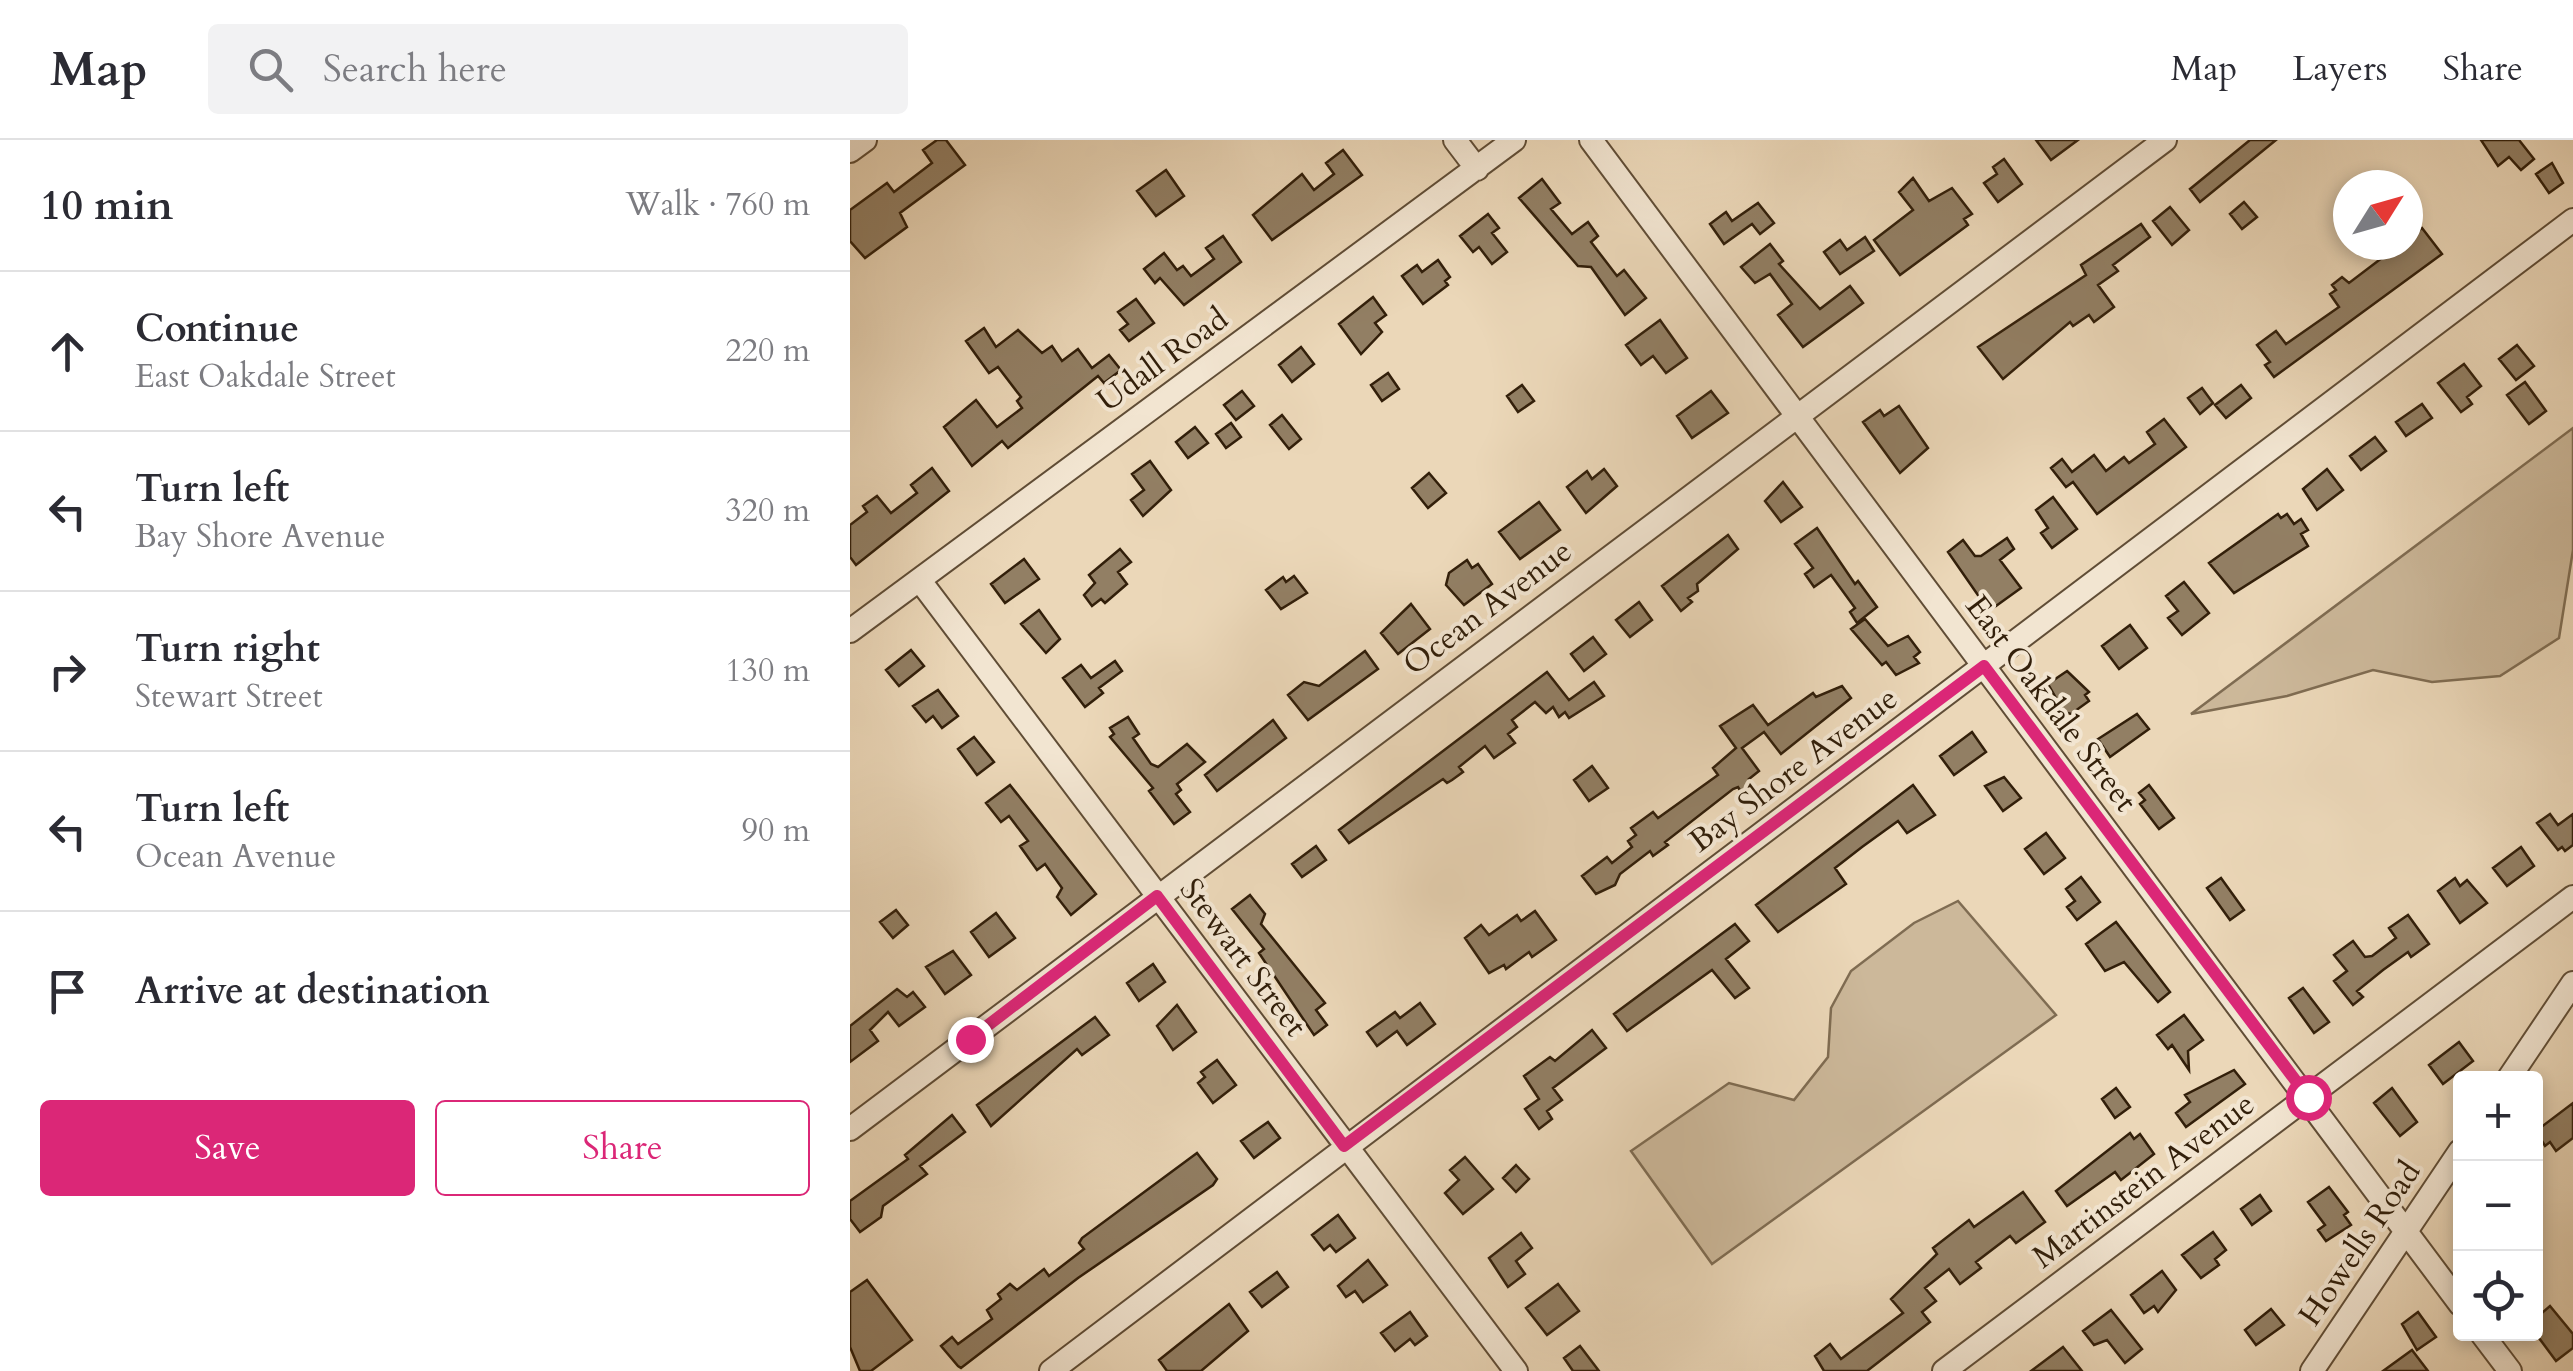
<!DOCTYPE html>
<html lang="en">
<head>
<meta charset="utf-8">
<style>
  body { margin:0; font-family:Cardo,serif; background:#f2f2f3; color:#2b2b33 }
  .controls { position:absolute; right:30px; bottom:30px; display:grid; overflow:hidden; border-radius:10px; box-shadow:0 5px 15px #0003 }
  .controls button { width:90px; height:90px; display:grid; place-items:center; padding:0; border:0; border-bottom:2px solid #e1e1e2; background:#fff; color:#2b2b33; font:50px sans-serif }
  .compass { position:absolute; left:1483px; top:30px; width:90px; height:90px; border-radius:50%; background:#fff; box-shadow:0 5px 15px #0003; rotate:53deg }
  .stop { position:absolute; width:30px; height:30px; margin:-22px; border:8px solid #db2777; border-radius:50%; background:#fff }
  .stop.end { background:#db2777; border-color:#fff; box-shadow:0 2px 10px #0008 }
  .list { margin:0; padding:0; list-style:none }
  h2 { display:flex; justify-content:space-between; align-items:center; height:130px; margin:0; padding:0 40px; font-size:42px }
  h2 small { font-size:32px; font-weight:400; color:#7c7c81 }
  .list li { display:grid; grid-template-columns:65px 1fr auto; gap:30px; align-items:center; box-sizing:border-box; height:160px; padding:0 40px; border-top:2px solid #e1e1e2 }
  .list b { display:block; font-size:38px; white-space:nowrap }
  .list p { margin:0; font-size:32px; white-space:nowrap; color:#7c7c81 }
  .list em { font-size:32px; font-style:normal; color:#7c7c81 }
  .actions { display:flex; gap:20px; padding:30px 40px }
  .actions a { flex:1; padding:22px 0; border:2px solid #db2777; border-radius:10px; text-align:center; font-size:35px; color:#db2777 }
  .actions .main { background:#db2777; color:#fff }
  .icon { flex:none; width:55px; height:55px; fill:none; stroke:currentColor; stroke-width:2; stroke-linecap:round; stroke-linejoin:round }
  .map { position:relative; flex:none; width:1723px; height:1231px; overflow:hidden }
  header { display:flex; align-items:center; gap:60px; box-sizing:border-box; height:140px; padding:0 50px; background:#fff; border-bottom:2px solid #e1e1e2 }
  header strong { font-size:48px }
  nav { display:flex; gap:55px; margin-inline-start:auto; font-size:35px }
  .search { width:700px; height:90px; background:#f2f2f3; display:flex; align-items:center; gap:25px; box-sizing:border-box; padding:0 35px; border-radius:10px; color:#7c7c81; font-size:38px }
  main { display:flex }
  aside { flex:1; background:#fff }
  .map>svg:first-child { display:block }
</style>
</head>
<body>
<header>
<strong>Map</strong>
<div class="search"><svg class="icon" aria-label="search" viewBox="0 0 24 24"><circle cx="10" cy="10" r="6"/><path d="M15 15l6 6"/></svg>Search here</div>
<nav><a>Map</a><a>Layers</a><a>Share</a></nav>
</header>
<main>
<aside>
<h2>10 min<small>Walk · 760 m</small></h2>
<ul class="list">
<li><svg class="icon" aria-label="ahead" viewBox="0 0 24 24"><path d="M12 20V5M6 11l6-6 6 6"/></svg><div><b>Continue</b><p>East Oakdale Street</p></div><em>220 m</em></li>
<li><svg class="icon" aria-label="left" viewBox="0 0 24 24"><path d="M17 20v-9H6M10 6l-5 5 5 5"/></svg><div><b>Turn left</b><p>Bay Shore Avenue</p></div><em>320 m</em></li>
<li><svg class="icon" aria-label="right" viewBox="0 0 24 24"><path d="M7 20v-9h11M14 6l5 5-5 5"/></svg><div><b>Turn right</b><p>Stewart Street</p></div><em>130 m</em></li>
<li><svg class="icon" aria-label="left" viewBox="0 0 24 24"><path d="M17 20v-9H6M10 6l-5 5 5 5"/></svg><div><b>Turn left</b><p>Ocean Avenue</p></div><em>90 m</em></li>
<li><svg class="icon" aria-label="arrive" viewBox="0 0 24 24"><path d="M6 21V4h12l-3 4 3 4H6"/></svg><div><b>Arrive at destination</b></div></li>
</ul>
<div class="actions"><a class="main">Save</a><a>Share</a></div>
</aside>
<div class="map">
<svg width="1723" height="1231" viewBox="0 0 1723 1231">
  <rect width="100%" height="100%" fill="#ebd7b8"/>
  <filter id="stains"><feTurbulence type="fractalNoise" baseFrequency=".002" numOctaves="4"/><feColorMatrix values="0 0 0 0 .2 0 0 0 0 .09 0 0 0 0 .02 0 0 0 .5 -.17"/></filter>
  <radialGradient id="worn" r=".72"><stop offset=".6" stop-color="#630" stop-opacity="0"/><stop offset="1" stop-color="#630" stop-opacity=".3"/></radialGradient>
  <!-- green -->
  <path fill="#ccb89a" stroke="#7f6c52" stroke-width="2.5" d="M1723 288V410L1709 498 1650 536 1582 542 1523 530 1437 556 1341 574Z
    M1108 761 1206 875 862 1124 781 1011 879 943 944 960 978 917 981 868 1001 831 1064 783Z"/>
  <!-- building -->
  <path fill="#927f64" stroke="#321f0a" stroke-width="2.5" d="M87 0H96L115 25 50 73 57 87 15 118 0 101V70L37 43 44 52 82 23 73 10Z
    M1186 0H1228L1201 20Z
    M1400 0H1426L1350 62 1340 49Z
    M1631 0H1669L1684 19 1671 30 1659 17 1648 26Z
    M493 10 512 35 422 100 403 75 452 34 464 50 484 34 476 23Z
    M1154 19 1172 44 1148 62 1134 43 1147 34 1143 27Z
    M1702 23 1713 43 1699 53 1686 34Z
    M316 30 334 56 306 76 287 51Z
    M1063 38 1079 61 1102 48 1122 74 1114 79 1118 85 1050 135 1024 100 1063 70 1049 52Z
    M692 39 710 63 701 69 722 94 738 82 748 96 741 102 767 136 774 130 796 158 775 175 741 127 728 126 669 58Z
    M1394 62 1407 77 1392 89 1380 74Z
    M908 63 924 83 910 94 902 84 874 104 860 84 876 72 882 81Z
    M1320 67 1339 90 1322 105 1303 81Z
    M638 74 649 88 642 93 657 112 642 124 629 107 623 112 610 96Z
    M1291 84 1300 97 1263 125 1268 131 1248 145 1264 167 1244 182 1239 175 1223 186 1220 182 1153 239 1128 207 1236 135 1231 125Z
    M1572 88 1592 114 1424 237 1415 225 1420 222 1407 205 1426 191 1436 204 1489 167 1480 154 1486 150 1482 145 1492 137 1499 143 1549 105H1558V99Z
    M373 96 391 122 334 165 310 138 305 143 294 129 314 113 327 130 333 126 341 136 364 119 356 108Z
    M1015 97 1024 111 990 134 974 112 990 100 997 110Z
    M920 104 933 121 929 124 970 169 1000 146 1013 163 953 207 928 175 942 164 920 134 905 143 891 127Z
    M588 120 600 137 595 141 598 145 573 164 552 136 567 125 572 132Z
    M523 157 536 175 525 183 532 192 511 214 489 184Z
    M286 159 304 183 279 201 270 190 278 184 268 172Z
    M810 180 837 218 816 233 803 216 791 225 776 205Z
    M134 188 146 207 168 190 192 213 202 206 212 221 228 209 242 228 259 215 271 230 254 243 248 236 158 308 152 301 122 326 94 287 126 260 147 287 172 268 167 261 171 257 148 227 139 233 116 201Z
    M1667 205 1684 226 1666 240 1649 219Z
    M451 207 464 224 442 242 429 225Z
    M1614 224 1631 246 1617 257 1622 264 1611 272 1588 243Z
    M538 233 549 249 532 261 521 245Z
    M1675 242 1696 271 1679 284 1657 255Z
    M672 245 684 261 668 272 657 256Z
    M1391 245 1401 258 1376 278 1365 265Z
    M1352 248 1363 263 1350 274 1338 258Z
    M392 251 404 266 386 280 374 265Z
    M861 251 878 273 842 298 827 276Z
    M1572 264 1582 278 1556 296 1546 282Z
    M1049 266 1078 308 1050 333 1013 282 1030 270 1034 276Z
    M432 275 451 299 439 309 420 285Z
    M1314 279 1336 307 1247 374 1223 342 1216 347 1201 328 1212 319 1222 332 1244 315 1256 331 1274 317 1279 323 1305 304 1297 292Z
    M381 283 391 297 376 308 366 294Z
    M345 287 358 303 338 318 326 302Z
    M1525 297 1536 311 1511 330 1500 316Z
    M300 321 321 350 293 376 281 360 294 350 282 334Z
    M82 328 99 351 6 425 0 417V385L17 372 13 366 27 356 41 373 67 353 61 345Z
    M754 329 767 346 736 373 717 347 737 331 742 339Z
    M1477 329 1493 350 1467 370 1453 349Z
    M579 333 596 353 578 368 562 348Z
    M933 342 952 367 931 382 915 361Z
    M1203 357 1227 389 1202 408 1191 393 1198 388 1186 370Z
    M689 362 710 390 670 419 649 392Z
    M1428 374 1431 378 1437 374 1444 384 1451 379 1458 390 1451 394 1458 406 1384 453 1359 423Z
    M967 388 1005 444 1008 441 1027 467 1007 483 1000 472 1005 468 981 435 964 447 955 434 963 428 945 404Z
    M878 395 888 409 847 444 848 451 838 458 842 462 831 471 812 446Z
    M1157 398 1164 409 1150 420 1171 448 1139 471 1098 412 1113 400 1125 416H1131Z
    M270 409 281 422 268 432 277 444 255 463 251 459 242 466 234 455 245 443 239 435Z
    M174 419 189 439 155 463 141 444Z
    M617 420 622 428 628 424 642 444 614 465 596 445 599 433Z
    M444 436 457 453 431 469 416 450 433 437 436 442Z
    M1334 442 1359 473 1332 495 1318 478 1328 471 1316 456Z
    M789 462 802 480 780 497 766 480Z
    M561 464 580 489 548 514 531 493Z
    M189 470 210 499 196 513 171 484Z
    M1015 479 1038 506 1058 496 1070 512 1064 517 1069 523 1046 535 1036 522 1032 525 1001 489Z
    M1280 485 1297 508 1269 529 1252 506Z
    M743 497 756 514 734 531 721 514Z
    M61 510 74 526 49 546 36 530Z
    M515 511 528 529 458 580 438 555 454 542 469 546Z
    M265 521 272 531 249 548 253 553 235 567 213 538 231 525 241 538Z
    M1217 531 1239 552 1235 555 1239 561 1221 574 1214 572 1198 544Z
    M697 532 719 560 744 542 754 556 719 578 715 572 709 577 703 567 696 573 685 562 662 580 667 587 658 594 665 603 644 618 635 606 609 627 613 632 602 640 597 643 593 639 499 703 489 690Z
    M992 546 1001 558 931 614 914 592 892 608 909 631 899 639 902 643 891 652 888 647 883 649 815 702 818 705 803 716 800 711 770 734 765 745 746 754 732 736 757 717 762 723 782 707 778 701 786 695 781 688 803 672 808 678 868 635 863 628 886 608 870 586 903 565 918 585 963 553 966 557Z
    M88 550 108 576 92 588 83 576 76 582 63 566Z
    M1287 574 1299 589 1260 617 1248 599Z
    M278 577 289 594 283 598 301 624 308 627 337 604 355 622 327 644 331 650 326 654 340 672 324 684 299 651 303 648 260 597 264 594 260 588Z
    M423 580 436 598 367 651 355 635Z
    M1122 592 1136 612 1104 635 1090 616Z
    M124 597 144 622 127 635 108 609Z
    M742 626 758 648 739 661 724 640Z
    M1154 637 1171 658 1153 671 1135 646Z
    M160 645 246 754 221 775 207 757 212 748 195 724 187 730 170 706 178 701 159 676 151 682 136 663Z
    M1063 645 1085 675 1057 693 1048 681 1012 707 985 728 996 744 928 792 906 765Z
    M1299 645 1324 678 1309 689 1290 664 1295 660 1289 653Z
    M1700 674 1708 685 1723 674V705L1715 711 1712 707 1708 710 1687 683Z
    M1196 693 1215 718 1194 734 1175 709Z
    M466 706 476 720 452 737 442 724Z
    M1671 707 1684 726 1657 746 1643 728Z
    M1231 737 1250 762 1227 780 1217 767 1225 761 1216 749Z
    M1371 738 1394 770 1380 780 1357 748Z
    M1605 738 1610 746 1617 740 1637 763 1610 783 1588 751Z
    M400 755 415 774 411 784 475 863 466 870 477 885 464 895 409 813 414 809 382 769Z
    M46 770 58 785 43 798 30 782Z
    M685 771 706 800 682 817 679 812 656 829 654 825 639 833 615 798 631 785 639 795 667 775 671 781Z
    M146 773 165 798 139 817 121 792Z
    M1558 775 1579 804 1561 817 1558 812 1533 830 1507 851 1513 857 1503 865 1484 841 1497 831 1484 815 1503 801 1515 817 1522 816 1546 798 1539 788Z
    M1266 782 1320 852 1308 862 1274 822 1255 831 1236 804Z
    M885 784 899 801 876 819 899 848 885 858 862 830 777 891 764 874Z
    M103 811 121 835 95 854 76 827Z
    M303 824 315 842 289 861 277 843Z
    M1453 848 1479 882 1464 893 1439 858Z
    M47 849 57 857 63 852 75 867 49 886 38 872 20 890 28 901 0 922V886Z
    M570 863 585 884 557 905 547 891 527 906 517 892 545 872 550 878Z
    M327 865 346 892 323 910 307 886Z
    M1334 875 1353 900 1338 911 1339 930 1322 905 1318 909 1307 895Z
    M245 877 259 895 232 915 227 909 141 986 127 965Z
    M742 890 756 908 703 948 712 960 697 971 702 979 689 989 675 969 689 959 674 936 700 917 705 921Z
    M1609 902 1623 921 1593 944 1579 925Z
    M367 920 386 945 363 963 348 943 355 937 351 932Z
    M1384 930 1395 944 1336 987 1326 973 1340 962 1335 955Z
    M1266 948 1280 967 1265 978 1252 959Z
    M1542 948 1567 982 1550 996 1524 963Z
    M1723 963V998L1706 1011 1700 1002 1695 1006 1686 991Z
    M102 975 115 992 70 1026 77 1034 33 1066 31 1077 10 1092 0 1079V1061L58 1019 55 1015Z
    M418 982 430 998 404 1018 391 1001Z
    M1280 993 1284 999 1290 994 1304 1014 1271 1040 1265 1032 1217 1066 1206 1051Z
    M347 1013 367 1039 363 1045 228 1138 111 1228 108 1226 91 1206 102 1197 108 1204 142 1179 137 1170 151 1159 148 1154 160 1144 167 1150 194 1129 199 1136 234 1109 229 1103 232 1098Z
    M615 1017 643 1049 613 1074 595 1053 609 1040 600 1030Z
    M666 1025 679 1039 666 1052 653 1038Z
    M1479 1047 1498 1072 1494 1075 1501 1085 1476 1101 1468 1090 1475 1085 1458 1062Z
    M1173 1052 1195 1082 1166 1103 1160 1096 1126 1122 1131 1128 1110 1144 1099 1129 1075 1148 1086 1161 1072 1172 1080 1182 1017 1231H974L965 1216 980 1204 991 1219 1053 1173 1041 1159 1087 1114 1083 1108 1119 1080 1124 1087Z
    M1410 1055 1421 1071 1402 1085 1391 1069Z
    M488 1075 505 1098 486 1112 480 1105 474 1110 462 1095Z
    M1363 1092 1376 1110 1365 1119 1369 1125 1351 1138 1332 1115Z
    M671 1093 682 1108 666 1121 675 1134 658 1147 639 1118Z
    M518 1120 537 1145 513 1162 505 1151 496 1157 488 1146Z
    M1312 1131 1326 1150 1308 1172 1304 1166 1294 1173 1281 1155Z
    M427 1132 438 1147 412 1167 400 1152Z
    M17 1140 62 1200 21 1231H10L0 1207V1152Z
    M708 1144 729 1171 697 1195 676 1168Z
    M379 1164 398 1191 351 1231H317L309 1220Z
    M1700 1166 1723 1194V1208L1706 1221 1686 1194V1178Z
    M1421 1169 1434 1185 1406 1205 1395 1190Z
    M1261 1170 1292 1209 1275 1223 1257 1200 1244 1205 1233 1191Z
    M560 1172 577 1196 565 1205 560 1199 545 1211 531 1193Z
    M1568 1172 1586 1197 1567 1210 1552 1184Z
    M730 1206 749 1231H723L714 1218Z
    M1213 1207 1232 1231H1181Z
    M1562 1210 1578 1231H1533Z"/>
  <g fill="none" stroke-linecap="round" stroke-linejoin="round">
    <!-- minor casing -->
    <g stroke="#604d36" stroke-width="26">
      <path id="minor" d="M605 0 627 29
        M741 0 1610 1164
        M0 11 15 0
        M71 442 666 1231
        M0 491 664 0
        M1659 938 1723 843
        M0 989 1315 0
        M1632 1194 1660 1231
        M201 1231 1723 80
        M1094 1231 1723 757
        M1462 1231 1610 1011"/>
    </g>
    <!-- minor -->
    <use href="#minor" stroke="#f2e5d1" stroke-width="22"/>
  </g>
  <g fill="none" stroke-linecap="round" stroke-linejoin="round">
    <!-- route -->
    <path stroke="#db2777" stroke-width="12" d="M120 899 307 756 494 1006 1134 526 1458 957"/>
  </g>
  <g text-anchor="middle" stroke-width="8" stroke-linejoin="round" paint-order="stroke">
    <!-- street labels -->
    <g font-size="32" fill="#321f0a" stroke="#f2e5d1">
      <text transform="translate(312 219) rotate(-36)" y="11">Udall Road</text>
      <text transform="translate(637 467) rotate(-37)" y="11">Ocean Avenue</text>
      <text transform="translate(1202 563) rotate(53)" y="11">East Oakdale Street</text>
      <text transform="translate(943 629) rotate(-37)" y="11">Bay Shore Avenue</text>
      <text transform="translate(394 817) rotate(53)" y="11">Stewart Street</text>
      <text transform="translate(1293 1040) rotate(-37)" y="11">Martinstein Avenue</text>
      <text transform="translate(1509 1103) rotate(-56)" y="11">Howells Road</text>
    </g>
  </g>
  <rect width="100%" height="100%" filter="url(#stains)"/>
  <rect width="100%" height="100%" fill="url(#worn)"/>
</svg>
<div class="controls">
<button>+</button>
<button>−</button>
<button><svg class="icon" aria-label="locate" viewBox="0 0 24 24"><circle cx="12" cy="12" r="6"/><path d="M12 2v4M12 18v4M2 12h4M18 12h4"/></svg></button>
</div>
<svg class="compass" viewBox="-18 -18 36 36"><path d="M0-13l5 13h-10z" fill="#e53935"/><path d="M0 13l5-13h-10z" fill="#7c7c81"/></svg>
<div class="stop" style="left:1458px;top:957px"></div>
<div class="stop end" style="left:120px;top:899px"></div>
</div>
</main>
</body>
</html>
